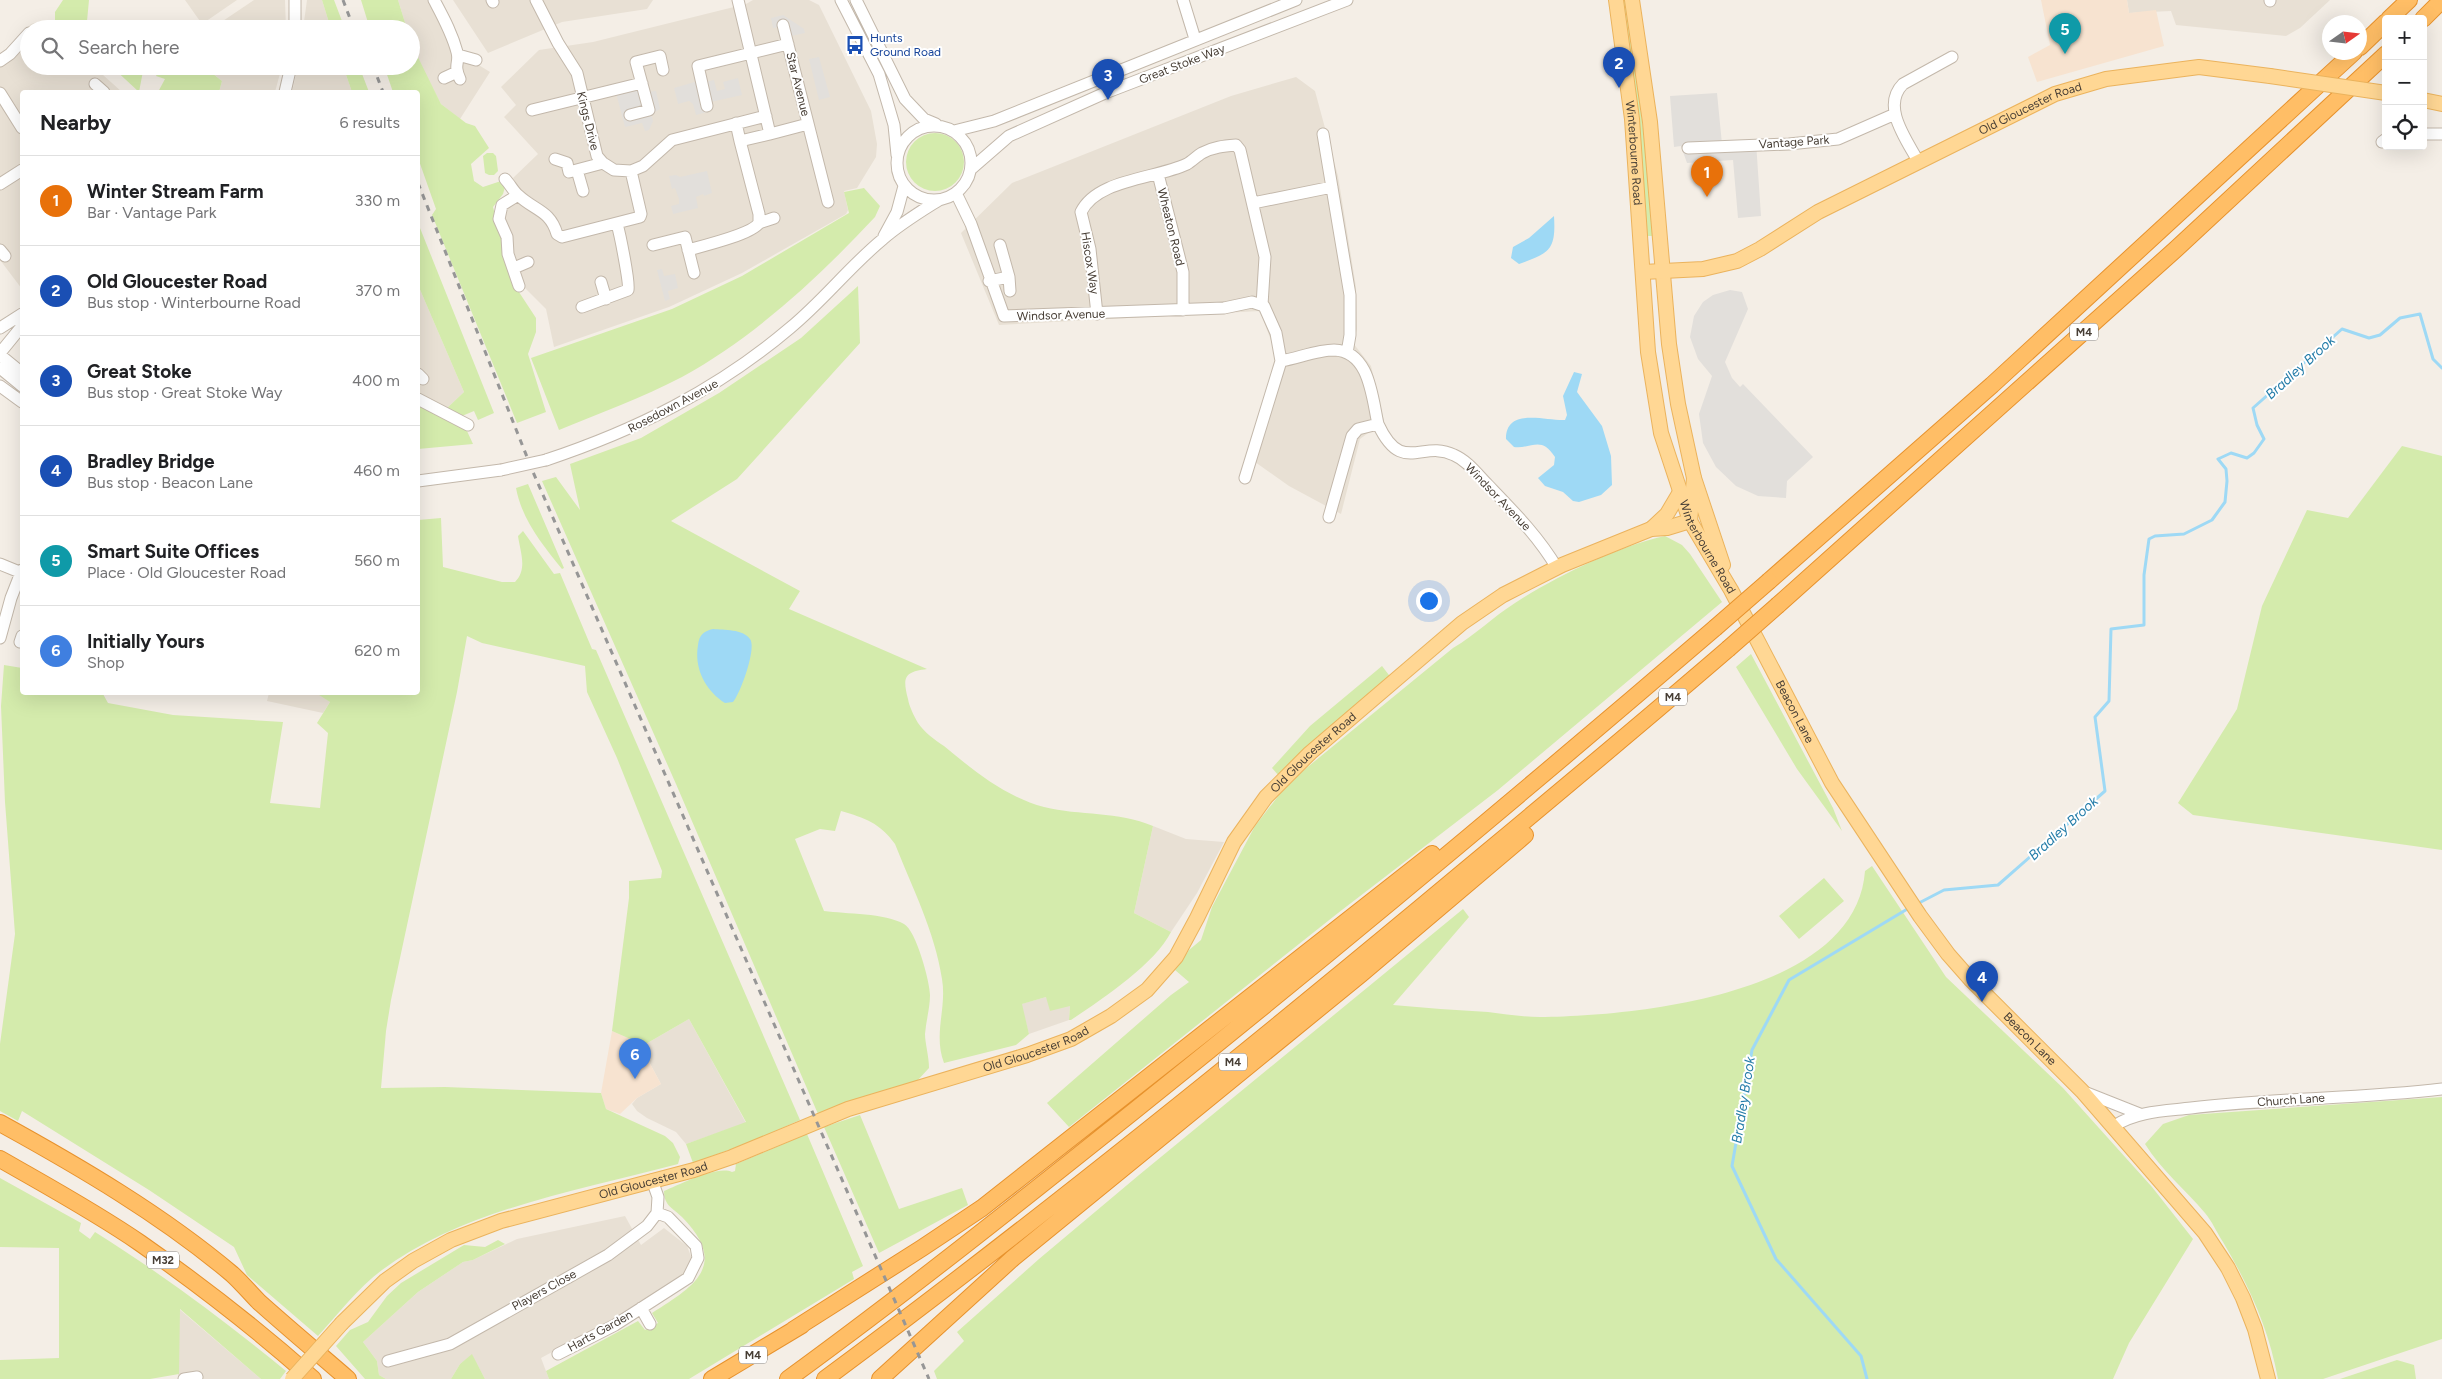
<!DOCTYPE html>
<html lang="en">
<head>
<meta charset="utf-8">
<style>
  body { margin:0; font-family:Figtree,sans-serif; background:#f2f2f2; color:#202124 }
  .controls { position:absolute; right:15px; top:15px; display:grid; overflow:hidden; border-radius:5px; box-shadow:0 5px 20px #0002 }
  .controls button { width:45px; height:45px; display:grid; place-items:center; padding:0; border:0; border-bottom:1px solid #e0e0e0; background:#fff; color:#202124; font:25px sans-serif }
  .compass { position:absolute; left:2322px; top:15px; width:45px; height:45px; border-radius:50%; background:#fff; box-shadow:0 5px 20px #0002; rotate:76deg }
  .you { position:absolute; left:1428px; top:600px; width:18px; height:18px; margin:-12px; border:4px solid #fff; border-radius:50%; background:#1a73e8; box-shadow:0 0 0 8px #1a73e833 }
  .badge { display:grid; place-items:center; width:32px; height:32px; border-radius:50%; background:#db2777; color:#fff; font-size:16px; font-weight:700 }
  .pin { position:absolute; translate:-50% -41px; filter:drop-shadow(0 1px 2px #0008) }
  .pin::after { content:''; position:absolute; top:26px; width:18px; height:15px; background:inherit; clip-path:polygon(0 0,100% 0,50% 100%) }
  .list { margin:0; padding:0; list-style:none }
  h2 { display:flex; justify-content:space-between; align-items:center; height:65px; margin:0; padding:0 20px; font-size:21px }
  h2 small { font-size:16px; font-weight:400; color:#757577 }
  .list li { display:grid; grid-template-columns:32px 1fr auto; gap:15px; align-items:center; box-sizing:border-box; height:90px; padding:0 20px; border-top:1px solid #e0e0e0 }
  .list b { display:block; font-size:19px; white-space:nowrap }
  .list p { margin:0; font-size:16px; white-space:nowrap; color:#757577 }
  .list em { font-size:16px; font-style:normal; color:#757577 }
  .icon { flex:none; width:28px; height:28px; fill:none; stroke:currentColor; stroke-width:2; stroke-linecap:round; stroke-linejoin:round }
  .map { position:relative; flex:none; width:2442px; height:1379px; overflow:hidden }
  .search { position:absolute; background:#fff; box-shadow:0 5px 20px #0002; left:20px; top:20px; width:400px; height:55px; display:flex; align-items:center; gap:12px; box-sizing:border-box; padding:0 18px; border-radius:28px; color:#757577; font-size:19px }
  .panel { position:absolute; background:#fff; box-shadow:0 5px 20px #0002; left:20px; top:90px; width:400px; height:605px; border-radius:5px }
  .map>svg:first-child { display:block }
</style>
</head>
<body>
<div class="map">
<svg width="2442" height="1379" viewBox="0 0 2442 1379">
  <rect width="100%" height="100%" fill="#f4eee6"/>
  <!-- residential -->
  <path fill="#e8e0d4" d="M185 0H237L202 24Z
    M254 0H285L286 29H211Z
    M307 0H322L331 29H303Z
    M398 0H430L449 40 477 64 490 72 460 119 441 104 414 52 411 43V29H407Z
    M453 0H653L647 9 562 22 488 53Z
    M753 0H809L819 5 871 111 877 144 876 157 857 188 844 191 848 210 846 214 742 273 669 307 554 347 546 309 522 285 510 253 502 210 508 204 532 198 520 190 513 178 538 154 504 117 516 105 501 87 539 50 593 42 746 4Z
    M2127 0H2330L2300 28 2286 36 2176 25 2171 11 2129 13Z
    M41 21 50 29H29V66H93L122 92H22V289L0 260V55L31 24Z
    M203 66H282L275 92H219L222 81Z
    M298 66H343L352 92H292Z
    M1296 77 1315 91 1338 176 1356 287 1357 329 1353 343 1371 366 1384 421 1360 439 1341 514 1289 486 1255 462 1282 370 1260 311 999 325 961 233 1012 183 1231 96Z
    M418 285 464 392 446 409 418 393Z
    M316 692 330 702 323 713 267 701 269 693Z
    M1153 826 1186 839 1224 842 1197 893 1171 932 1134 913Z
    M1046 997 1070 1006 1069 1020 1029 1034 1021 1004Z
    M689 1019 746 1123 686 1144 676 1132 647 1118 637 1111 632 1104 637 1098 661 1084 647 1058 644 1045Z
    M625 1216 641 1245 664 1228 687 1246 692 1259 686 1272 633 1308 541 1358 549 1379H485L472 1355 460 1364 451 1379H386L379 1375 377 1361 363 1342 418 1292 463 1262 473 1260 517 1239Z
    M179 1309 261 1379H178Z"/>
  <!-- commercial -->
  <path fill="#f7e3d0" d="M2041 0H2127L2129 13 2156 10 2164 46 2037 82 2028 57 2050 45Z
    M612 1031 644 1045 647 1058 661 1084 637 1098 620 1114 606 1109 601 1093Z"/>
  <!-- green -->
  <path fill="#d4ebac" d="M63 0H89L87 21 91 29H66L55 20V12Z
    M322 0H334L345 29H331Z
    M361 0H398L407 29H370Z
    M1620 0H1625C1638 78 1647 157 1654 236H1643Z
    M411 43 441 104 466 123 475 126 489 148 471 164 474 181 483 187 501 181 505 187 503 194 493 207 513 283 536 318V332L528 354 546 412 517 423 432 215 436 209 418 158V92H393L384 66H411Z
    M111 66H132L143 71 139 92Z
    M162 66H203L222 81 219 92H158L165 79 156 76Z
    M343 66H359L369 92H352Z
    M906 162a29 29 0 1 1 58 0a29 29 0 1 1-58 0Z
    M487 153H493L496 156 498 171 494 175H489L485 173 483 156Z
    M864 188 880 206 875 217C819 277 755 337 682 377 642 398 600 413 559 430L531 358 672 309 742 276 849 213 844 192Z
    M418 223 494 413 478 420 474 411 462 416 446 409 464 392 418 285Z
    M858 286 860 343 737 479 671 521 800 591 789 609 927 669C905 672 902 676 908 699 909 706 914 716 918 723 924 732 935 740 944 746 974 771 1006 797 1044 807 1080 816 1118 811 1153 826L1134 913 1171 932C1155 964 1101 1000 1071 1020H1069L1070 1006 1050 1011 1046 997 1022 1004 1029 1034 1016 1045 944 1063C933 1034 947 1008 942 979 935 932 912 887 895 844 880 823 865 818 841 811L835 831 820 829 795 839 824 911C846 914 885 913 904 924 916 930 930 982 930 995 930 1008 926 1021 925 1034 925 1043 929 1057 929 1068L917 1081 818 1114 676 784 542 481 556 477 580 510 570 464 641 438 719 393 801 338Z
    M418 405 467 431 473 444 418 449Z
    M2402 446 2442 456V850L2193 815 2178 803 2237 709 2262 606 2307 510 2348 518Z
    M528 484 564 568 562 569C542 544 522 520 516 488Z
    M441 518 443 567 502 582H515C528 569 520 551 518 536L523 531 554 574 560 573 592 649 596 650 800 1120 753 1141 693 1163 686 1144 746 1122 689 1019 644 1045 612 1031 629 898V881L661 878 662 871 617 758 587 692 585 666 482 643 467 636 457 692 391 1000 386 1031 381 1088 445 1087 601 1093 606 1109 665 1136 673 1143 680 1157 678 1164C581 1190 464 1209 382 1270 358 1288 338 1314 318 1336L247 1275 234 1247 149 1190 22 1111 18 1121 0 1111V1044L15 934 5 802 1 706 4 665 22 668V692L99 693 103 694 108 703 173 715 283 722 270 803 320 808 328 733 317 723 330 702 316 693 418 692V520Z
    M1665 536 1682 545 1690 554 1722 602 1498 790 1338 913 1069 1127 1047 1103 1171 995 1189 982 1175 970 1189 950 1201 940 1212 907 1255 826 1279 795 1304 770 1453 648C1475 635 1493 617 1515 603 1557 576 1616 547 1665 536Z
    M1751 654 1833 808 1842 831 1797 769 1736 667Z
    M1382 666 1392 679 1279 776 1272 768 1310 726Z
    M1872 866 1946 977 2063 1088 2152 1187 2193 1239 2129 1343 2113 1379H937L934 1371 964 1341 957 1332 1039 1259 1139 1175 1463 909 1469 917 1393 1005C1425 1008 1456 1010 1488 1012 1505 1014 1523 1017 1540 1017 1635 1016 1856 995 1865 871Z
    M1824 878 1844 901 1799 939 1779 916Z
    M2442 1097V1339L2323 1379H2278C2269 1329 2249 1286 2223 1242 2217 1233 2212 1221 2205 1213 2186 1190 2161 1170 2145 1144L2163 1124 2189 1115Z
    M860 1115 899 1209 962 1188 968 1205 879 1253 824 1127Z
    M807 1134 863 1266 852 1272 854 1279 689 1379H549L546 1371 638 1321 645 1330 658 1323 652 1313C695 1286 729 1265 682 1217 673 1208 664 1206 664 1191 679 1185 717 1165 732 1172L735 1171 736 1164Z
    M0 1178 81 1223 79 1231 90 1239 95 1232C162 1274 225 1321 286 1371L280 1379H261L180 1309 179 1374 150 1379H0V1360L59 1358V1248L0 1247Z
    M498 1240 505 1244 473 1260 463 1262 418 1292 363 1342 377 1361 379 1375 386 1379H365L336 1346 350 1330 368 1322 387 1296 401 1283 464 1245 485 1247Z
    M472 1354 485 1379H451L460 1364Z
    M2397 1360 2414 1365 2416 1379H2340Z"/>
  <!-- parking -->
  <path fill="#e2dfdb" d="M783 15 804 29 805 33 782 38 779 27 773 28 771 18Z
    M819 57 830 97 819 100 809 59Z
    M738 78 742 95 706 103 707 112 696 115 693 104 689 101 678 104 674 88 705 79 706 82 714 80 717 91 725 89 723 82Z
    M633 89 641 93 656 91 660 109 651 114 653 121 649 130 645 131 642 123 625 127 616 93Z
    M1717 93 1722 144 1756 142 1761 216 1738 218 1733 160 1687 163 1681 146 1674 147 1670 96Z
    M707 171 712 193 704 196 703 194 696 197 698 208 673 214 671 206 679 204V199L675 188 672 189 669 176 676 175 680 177Z
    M662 269 664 276 675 274 678 288 668 291 670 299 665 301 657 270Z
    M1730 290 1742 292 1748 309 1725 362 1732 378 1740 387 1743 384 1813 457 1787 481 1786 498 1758 496 1736 486 1716 467 1703 443 1699 414 1712 376 1698 359 1690 337 1694 316 1703 302 1713 295Z"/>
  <!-- water -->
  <path fill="#9ed9f5" d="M1554 216C1556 250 1550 253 1519 264L1511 258 1513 247 1529 238Z
    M1574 372 1582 374 1577 392 1602 426 1611 456 1612 485 1601 495 1579 502 1573 501 1563 492 1545 486 1538 478 1554 465 1555 457C1541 435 1532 449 1514 447L1506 439C1506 407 1545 421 1565 420L1567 415 1563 396Z
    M713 629C724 630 743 629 750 639 757 648 740 694 733 702L725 703C705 690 694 668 698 645 699 635 704 631 713 629Z"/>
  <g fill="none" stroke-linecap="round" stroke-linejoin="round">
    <!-- stream -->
    <path stroke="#9ed9f5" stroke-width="3" d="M1917 904 1944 890 1998 885 2105 791 2095 717 2109 701 2111 629 2144 625V575L2149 539 2155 536 2184 534 2212 520 2225 502 2227 481 2226 469 2218 459 2231 453 2247 458 2254 453 2264 439 2257 425 2253 408 2342 329 2369 338 2380 335 2400 318 2420 314 2433 359 2442 368
      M1867 1379 1861 1356 1776 1259 1732 1166 1752 1050 1789 980 1909 908"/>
    <!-- minor casing -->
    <g stroke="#c3b8ab" stroke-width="13">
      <path id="minor" d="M434 0C443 17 452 33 457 52 460 63 453 64 460 79
        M492 0 493 2
        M536 0 558 43 577 73 597 156 603 163 614 170 631 171 643 166 672 140 766 116
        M841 0 879 74 894 125 897 155
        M856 0 905 99 924 119 936 124
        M1183 0 1195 39
        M2270 0V1
        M783 25 828 202
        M295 29V0
        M458 55 476 60
        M0 61 10 54 29 33
        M444 78 457 72
        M95 84 104 92
        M285 92 291 66
        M0 93 22 128
        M707 106 698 66 788 44
        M532 110 642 83
        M630 115 649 110 636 62 660 56 663 70
        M736 123 740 141 770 134 738 0
        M897 163a37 37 0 1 1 74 0a37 37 0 1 1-74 0Z
        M954 131 994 121 1296 0
        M770 134 808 124
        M1323 134 1350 295V335L1347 353
        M2423 134H2442
        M2382 142 2386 139
        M1688 148 1789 144 1838 139 1895 114
        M555 159 567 163 569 172 603 163
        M1918 161C1906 139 1881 106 1903 84L1952 57
        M971 169 1009 136 1105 93 1347 0
        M577 170 583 191
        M1158 174 1183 272V310
        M505 179C510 184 513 191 518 195 535 211 550 210 557 234L562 237 640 217 641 214 631 171
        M0 184 22 170
        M956 193 971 224 1004 316 1224 308 1252 302 1264 306 1276 333 1281 361 1245 478
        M518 195 502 205 499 219 507 237 508 254 519 286
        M1253 203 1332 187
        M759 223 774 218
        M884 236 897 212 904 186
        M653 245 685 237 694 273
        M0 250 5 256
        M688 250C703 246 752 234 759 223V214L740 141
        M514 268 528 262
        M1009 277 1010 291
        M989 281 1009 277 1000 245
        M601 282 606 299
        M582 307 628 290C630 284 620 234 617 224
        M1097 314 1090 249 1081 212C1097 179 1155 179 1187 164 1192 161 1197 156 1202 153 1213 147 1224 146 1236 145L1240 150 1265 257 1262 305
        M0 328 22 314
        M0 353 22 326
        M0 355 22 373
        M1281 361C1298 358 1318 350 1334 350 1370 351 1372 398 1378 424L1358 429 1352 436 1329 517
        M0 368 22 386
        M418 374 423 379
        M0 386 22 402
        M418 399 468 425
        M1378 424C1402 476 1422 439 1454 455 1468 461 1478 475 1488 485 1513 511 1538 536 1557 568
        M546 460C636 430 717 390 790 328 823 301 850 266 883 239 900 224 920 212 939 200
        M418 481 501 470
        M0 564 22 573
        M0 638 11 598 22 570
        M20 642 22 636
        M2082 1091 2140 1114
        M2114 1126C2137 1111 2165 1111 2191 1108 2274 1098 2359 1099 2442 1089
        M641 1308 650 1324
        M558 1354 615 1325 688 1278 698 1258 696 1246 668 1217 657 1213
        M388 1361 450 1344 608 1255 647 1226 657 1213 658 1197 652 1180
        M184 1379 197 1377"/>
    </g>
    <!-- major casing -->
    <g stroke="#ebb35d" stroke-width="16">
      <g id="major">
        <path id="s1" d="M1616 0 1632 119 1648 352 1661 433 1690 521 1731 590 1832 783 1920 916 1948 954 1970 979 2082 1091 2205 1233 2228 1268 2243 1298 2255 1329 2268 1379"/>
        <path d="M1632 0 1650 122 1669 344 1678 404 1694 478 1723 565"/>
        <path d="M2423 100 2442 104"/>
        <path id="s2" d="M1643 272 1703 269 1737 261 1760 249 1818 212 2055 94 2106 79 2199 67 2270 76"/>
        <path d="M1651 529 1667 514 1680 492"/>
        <path id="s3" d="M342 1323 385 1281 413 1261 451 1240 501 1221 694 1170 732 1157 848 1109 1027 1055 1071 1039 1111 1016 1147 990 1176 957 1197 918 1234 842 1266 797 1310 753 1462 623 1503 595 1562 565 1651 529 1667 528 1690 521 1694 478"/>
      </g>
    </g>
    <!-- highway casing -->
    <g stroke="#e7922d" stroke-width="18">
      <path id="highway" d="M2389 19 2409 0
        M2423 19 2442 0
        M2360 47 2386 22
        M1769 581 1992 385 2354 52
        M1778 605 2176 249 2386 54
        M0 1123C80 1167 162 1215 232 1274 242 1283 250 1293 259 1302 288 1328 318 1353 348 1379
        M0 1159C47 1186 95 1212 140 1243 200 1285 258 1330 313 1379
        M793 1330 922 1248 982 1208 1432 854
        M712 1379 802 1325
        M788 1379C906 1293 1020 1202 1134 1111 1331 953 1524 792 1715 628
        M825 1379C1029 1228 1225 1070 1420 908 1523 822 1626 737 1728 649
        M880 1379 1013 1258 1361 974 1525 835"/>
    </g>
    <!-- minor -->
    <use href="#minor" stroke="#fff" stroke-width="11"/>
    <!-- major -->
    <use href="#major" stroke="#ffd794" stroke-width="14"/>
    <!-- highway -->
    <use href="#highway" stroke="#ffbe66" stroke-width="16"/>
    <!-- rail -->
    <path stroke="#969696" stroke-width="3" stroke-dasharray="6 6" stroke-linecap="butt" d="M343 0 354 29
      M373 66 383 92
      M418 183 533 472 929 1379"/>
    <!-- minor-bridge casing -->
    <g stroke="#c3b8ab" stroke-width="13" stroke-linecap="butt">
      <path id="minor-bridge" d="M501 470 546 460"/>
    </g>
    <!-- major-bridge casing -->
    <g stroke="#ebb35d" stroke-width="16" stroke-linecap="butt">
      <path id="major-bridge" d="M2270 76 2386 93
        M292 1379 342 1323"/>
    </g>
    <!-- highway-bridge casing -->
    <g stroke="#e7922d" stroke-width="18" stroke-linecap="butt">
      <path id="highway-bridge" d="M1715 628 1769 581
        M1728 649 1778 605"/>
    </g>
    <!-- minor-bridge -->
    <use href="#minor-bridge" stroke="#fff" stroke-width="11"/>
    <!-- major-bridge -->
    <use href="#major-bridge" stroke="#ffd794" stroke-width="14"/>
    <!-- highway-bridge -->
    <use href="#highway-bridge" stroke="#ffbe66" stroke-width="16"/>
  </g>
  <!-- icons -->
  <defs>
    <g id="bus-bare" transform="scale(1.5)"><path d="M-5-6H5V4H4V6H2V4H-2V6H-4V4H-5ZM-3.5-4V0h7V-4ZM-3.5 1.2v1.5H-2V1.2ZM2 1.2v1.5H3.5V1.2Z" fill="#1a4fb4" stroke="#fff" stroke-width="2.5" paint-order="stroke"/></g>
  </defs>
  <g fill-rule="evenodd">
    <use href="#bus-bare" x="855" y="45"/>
  </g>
  <g text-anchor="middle" stroke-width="4" stroke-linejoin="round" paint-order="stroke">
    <!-- shield labels -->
    <g fill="#fff" stroke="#7e7872" stroke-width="1">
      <rect x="2070" y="323.5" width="28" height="17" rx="4"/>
      <rect x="1659" y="688.5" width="28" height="17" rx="4"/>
      <rect x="1219" y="1053.5" width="28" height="17" rx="4"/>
      <rect x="147" y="1251.5" width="32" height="17" rx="4"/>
      <rect x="739" y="1346.5" width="28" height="17" rx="4"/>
    </g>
    <g font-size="11" font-weight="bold" fill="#473e35">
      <text x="2084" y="336">M4</text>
      <text x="1673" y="701">M4</text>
      <text x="1233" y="1066">M4</text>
      <text x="163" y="1264">M32</text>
      <text x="753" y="1359">M4</text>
    </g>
    <!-- transit labels -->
    <g font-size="12" fill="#164399" stroke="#fff" text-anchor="start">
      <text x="870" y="42">Hunts<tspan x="870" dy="14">Ground Road</tspan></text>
    </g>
    <!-- street labels -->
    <g font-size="12" fill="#473e35" stroke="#fff">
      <text transform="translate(1182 64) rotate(-21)" y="4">Great Stoke Way</text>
      <text transform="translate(798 84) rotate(76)" y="4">Star Avenue</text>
      <text dy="4" stroke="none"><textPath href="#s2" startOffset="426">Old Gloucester Road</textPath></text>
      <text transform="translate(588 121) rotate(76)" y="4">Kings Drive</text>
      <text transform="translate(1794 142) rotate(-4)" y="4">Vantage Park</text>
      <text dy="4" stroke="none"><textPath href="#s1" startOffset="154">Winterbourne Road</textPath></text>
      <text transform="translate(1171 227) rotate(76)" y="4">Wheaton Road</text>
      <text transform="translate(1090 263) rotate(81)" y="4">Hiscox Way</text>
      <text transform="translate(1061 315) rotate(-2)" y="4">Windsor Avenue</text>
      <text transform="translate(673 406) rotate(-28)" y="4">Rosedown Avenue</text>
      <text transform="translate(1498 497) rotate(46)" y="4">Windsor Avenue</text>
      <text dy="4" stroke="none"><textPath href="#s1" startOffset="559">Winterbourne Road</textPath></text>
      <text dy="4" stroke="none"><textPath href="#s1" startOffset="746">Beacon Lane</textPath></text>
      <text dy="4" stroke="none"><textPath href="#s3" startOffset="1174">Old Gloucester Road</textPath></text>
      <text dy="4" stroke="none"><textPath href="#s1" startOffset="1151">Beacon Lane</textPath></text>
      <text dy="4" stroke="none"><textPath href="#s3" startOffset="754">Old Gloucester Road</textPath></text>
      <text transform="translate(2291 1100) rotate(-4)" y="4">Church Lane</text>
      <text dy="4" stroke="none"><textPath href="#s3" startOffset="349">Old Gloucester Road</textPath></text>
      <text transform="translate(544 1290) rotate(-29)" y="4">Players Close</text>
      <text transform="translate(600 1331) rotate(-29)" y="4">Harts Garden</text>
    </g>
    <!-- water labels -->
    <g font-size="14" font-style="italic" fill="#257da9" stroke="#fff">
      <text transform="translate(2300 367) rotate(-42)" y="5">Bradley Brook</text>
      <text transform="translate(2063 828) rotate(-42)" y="5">Bradley Brook</text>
      <text transform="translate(1743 1100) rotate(-81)" y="5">Bradley Brook</text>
    </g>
  </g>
</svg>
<div class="controls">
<button>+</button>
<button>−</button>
<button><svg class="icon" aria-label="locate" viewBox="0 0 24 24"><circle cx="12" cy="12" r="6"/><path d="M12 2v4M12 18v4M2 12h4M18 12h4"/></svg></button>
</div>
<svg class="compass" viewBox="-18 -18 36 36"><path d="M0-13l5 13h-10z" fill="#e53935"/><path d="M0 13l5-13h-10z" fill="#757577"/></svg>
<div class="you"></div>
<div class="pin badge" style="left:1707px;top:197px;background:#e8710a">1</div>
<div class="pin badge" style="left:1619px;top:88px;background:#1a4fb4">2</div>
<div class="pin badge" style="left:1108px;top:100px;background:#1a4fb4">3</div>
<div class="pin badge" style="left:1982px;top:1002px;background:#1a4fb4">4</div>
<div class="pin badge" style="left:2065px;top:54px;background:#0f9aa8">5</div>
<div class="pin badge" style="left:635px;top:1079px;background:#3f7fe0">6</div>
<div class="search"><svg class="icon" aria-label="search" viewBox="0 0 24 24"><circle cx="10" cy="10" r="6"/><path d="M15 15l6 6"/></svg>Search here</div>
<section class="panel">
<h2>Nearby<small>6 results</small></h2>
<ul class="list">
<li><span class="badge" style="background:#e8710a">1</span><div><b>Winter Stream Farm</b><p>Bar · Vantage Park</p></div><em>330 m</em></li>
<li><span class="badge" style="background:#1a4fb4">2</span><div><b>Old Gloucester Road</b><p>Bus stop · Winterbourne Road</p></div><em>370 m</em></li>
<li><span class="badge" style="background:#1a4fb4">3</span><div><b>Great Stoke</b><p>Bus stop · Great Stoke Way</p></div><em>400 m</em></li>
<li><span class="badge" style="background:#1a4fb4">4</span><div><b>Bradley Bridge</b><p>Bus stop · Beacon Lane</p></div><em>460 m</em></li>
<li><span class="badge" style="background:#0f9aa8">5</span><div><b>Smart Suite Offices</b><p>Place · Old Gloucester Road</p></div><em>560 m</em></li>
<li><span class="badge" style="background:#3f7fe0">6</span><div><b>Initially Yours</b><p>Shop</p></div><em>620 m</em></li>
</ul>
</section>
</div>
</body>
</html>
